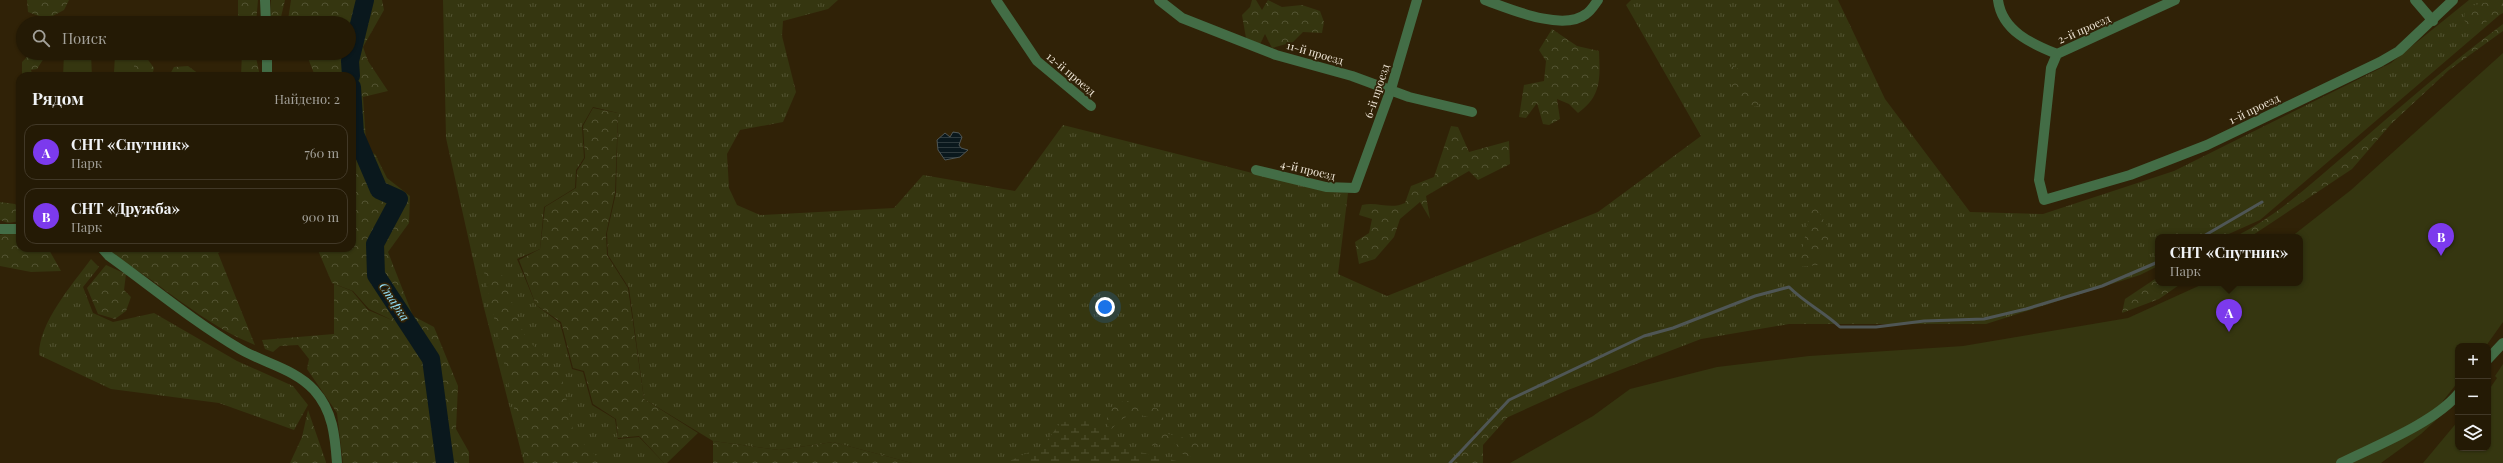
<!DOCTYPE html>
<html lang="ru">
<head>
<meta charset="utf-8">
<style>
  body { margin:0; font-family:"Playfair Display",serif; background:#302713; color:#f1f3f6 }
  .controls { position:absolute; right:12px; bottom:12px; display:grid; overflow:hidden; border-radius:8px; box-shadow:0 1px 3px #0004 }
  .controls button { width:36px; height:36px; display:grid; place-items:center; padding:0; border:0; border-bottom:1px solid #413827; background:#241a05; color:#f1f3f6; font:20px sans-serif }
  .you { position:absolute; left:1105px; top:307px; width:14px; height:14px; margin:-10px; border:3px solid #fff; border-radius:50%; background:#1a73e8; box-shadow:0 0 0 6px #1a73e833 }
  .badge { display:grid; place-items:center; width:26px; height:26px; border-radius:50%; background:#7c3aed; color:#fff; font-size:13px; font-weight:700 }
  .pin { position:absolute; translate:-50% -33px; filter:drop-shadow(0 1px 2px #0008) }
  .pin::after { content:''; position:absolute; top:21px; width:14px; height:12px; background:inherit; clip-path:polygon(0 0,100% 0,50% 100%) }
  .popup { position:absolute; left:2155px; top:234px; width:148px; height:52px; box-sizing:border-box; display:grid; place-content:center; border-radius:8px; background:#241a05; filter:drop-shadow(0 1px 3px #0005); font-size:13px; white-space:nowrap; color:#a3a19a }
  .popup b { font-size:15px; color:#f1f3f6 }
  .popup::after { content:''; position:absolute; left:50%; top:100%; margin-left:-8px; border:8px solid transparent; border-top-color:#241a05 }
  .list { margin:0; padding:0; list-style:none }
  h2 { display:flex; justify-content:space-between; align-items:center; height:52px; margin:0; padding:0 16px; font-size:17px }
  h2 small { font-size:13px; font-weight:400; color:#a3a19a }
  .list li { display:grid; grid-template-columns:26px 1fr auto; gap:12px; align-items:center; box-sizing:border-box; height:56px; margin:0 8px 8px; padding:0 8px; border:1px solid #413827; border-radius:12px }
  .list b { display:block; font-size:15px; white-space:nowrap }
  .list p { margin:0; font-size:13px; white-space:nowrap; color:#a3a19a }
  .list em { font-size:13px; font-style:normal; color:#a3a19a }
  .icon { flex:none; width:22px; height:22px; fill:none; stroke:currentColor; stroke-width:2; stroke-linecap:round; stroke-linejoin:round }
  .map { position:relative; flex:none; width:2503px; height:463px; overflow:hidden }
  .search { position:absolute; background:#241a05; box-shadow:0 1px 3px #0004; left:16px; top:16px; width:340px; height:44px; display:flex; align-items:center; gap:10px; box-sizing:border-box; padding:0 14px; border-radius:22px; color:#a3a19a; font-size:15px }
  .panel { position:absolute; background:#241a05; box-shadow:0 1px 3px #0004; left:16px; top:72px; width:340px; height:180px; border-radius:12px }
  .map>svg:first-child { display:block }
</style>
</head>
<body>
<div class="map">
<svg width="2503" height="463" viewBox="0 0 2503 463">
  <defs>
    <pattern id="grass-tufts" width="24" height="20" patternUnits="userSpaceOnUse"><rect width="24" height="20" fill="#353610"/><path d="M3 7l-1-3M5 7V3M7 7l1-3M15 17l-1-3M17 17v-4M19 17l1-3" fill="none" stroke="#535332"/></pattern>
    <pattern id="forest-crowns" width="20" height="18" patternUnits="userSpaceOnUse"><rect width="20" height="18" fill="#353610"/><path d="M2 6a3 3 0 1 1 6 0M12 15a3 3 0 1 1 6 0" fill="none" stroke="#535332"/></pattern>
    <pattern id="wetland-marsh" width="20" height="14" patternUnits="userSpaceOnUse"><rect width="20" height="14" fill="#353610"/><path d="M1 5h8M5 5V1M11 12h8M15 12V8" fill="none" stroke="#535332"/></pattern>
    <pattern id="water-rules" width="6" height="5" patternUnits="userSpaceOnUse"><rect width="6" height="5" fill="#0a181d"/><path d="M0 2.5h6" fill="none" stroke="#2e3a3d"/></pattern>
  </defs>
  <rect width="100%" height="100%" fill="#302207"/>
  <!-- grass -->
  <path fill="url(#grass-tufts)" d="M443 0H838L828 9 783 21 782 36 796 92 783 122 740 130 727 154 729 188 737 205 760 215 894 208 923 175 1015 191 1063 125 1312 188 1348 193 1338 274 1387 296 1598 212 1701 136 1626 5 1631 0H1838L1885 99 1970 212 2043 214 2174 171 2391 63 2469 0H2503V12L2260 220 2222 237H2158V266L2140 275 1986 324H1789L1701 339 1568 390 1475 432 1467 463H912L833 442 779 450 713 441 644 399 629 288 608 255 607 233 616 193 618 113 593 107 582 126 584 158 576 170 575 188 544 207 540 249 517 259 536 305 560 323 572 369 583 372 592 405 615 419 618 439 639 437 664 463H524L483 304 446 138Z
    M91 259 99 267 83 287 93 313 113 322 154 313 237 361 293 386 308 405 294 430 219 403 111 389 39 355C39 322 72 285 91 259Z"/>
  <!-- forest -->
  <path fill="url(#forest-crowns)" d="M27 0H69L64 10 47 19 28 12Z
    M238 0H258L256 23H238Z
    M271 0H285L281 17 284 23H271Z
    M291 0H382L384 10 363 47 368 61 388 91 363 97 366 141 352 140V76H315L306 53H349V23H290L288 20Z
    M1252 0H1256L1262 10 1268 0 1282 7 1302 5 1320 11 1324 22 1322 33 1303 32 1293 42 1272 48 1265 34 1260 44 1246 38 1242 15 1250 7Z
    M2496 0H2503V13L2487 21 2480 28 2469 26 2464 20 2465 11 2471 6Z
    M2503 24V31L2449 70 2391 124 2352 169 2250 237H2234C2278 216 2316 179 2353 148 2402 105 2451 63 2503 24Z
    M1552 29 1577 46 1599 51C1600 78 1602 96 1578 113L1569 104 1557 99 1560 119 1549 125 1543 124 1537 103 1526 118 1519 117 1524 85 1544 81 1546 61 1539 50Z
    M31 53H40L44 58 37 69 31 70 33 76H22V62Z
    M127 53H148L146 57 154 68 152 76H133Z
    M242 53H255L260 76H241Z
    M1731 64 1738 69 1741 88 1755 90 1761 100 1758 106 1740 109 1738 97 1731 96Z
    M188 66 199 74V76H169L174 67Z
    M593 108 618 113 615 193 606 234 607 255 628 288 644 399 698 433 667 463H664L639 436 618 438 616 419 593 404 584 371 573 368 561 322 536 305 519 260 540 249 545 207 576 188 577 171 585 158 583 126Z
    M1451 126 1458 127 1469 152 1509 141 1510 164 1478 180 1469 171 1426 196 1430 219 1420 202 1400 219 1394 237 1375 259 1359 264 1355 242 1369 233 1372 219 1359 215 1362 205C1377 201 1390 210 1405 203L1411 186 1434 177Z
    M352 149 375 154 387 178 410 196 409 223 388 252 413 316 434 327 458 386 456 429 469 452V463H343L337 413 307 369 309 359 298 345 280 346 273 352 265 349 262 340 334 334V284L352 291 368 310 394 321 369 309 353 291 332 283 317 248H352Z
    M1812 201 1831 232 1818 265 1799 267Z
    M0 202 15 204 20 208V221L8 223 0 220Z
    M13 231 20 234V248H48L61 271 31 272 0 266V235Z
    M108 248H228L218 253 255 345C215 329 182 302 147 277 133 267 119 260 108 248Z
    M106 265 126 274 124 290 131 297 126 311 115 319 98 314 87 288Z
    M499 267 525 337 561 374 574 435 604 463H526L484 272Z
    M2158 277V283H2182L2159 299 2122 313 2125 299Z
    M1135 400 1161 410 1164 421C1138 415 1129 408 1110 431L1107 423V411L1121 402Z
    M1497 406 1514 410 1483 445V463H1454Z
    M308 410 326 462V463H290L302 437Z
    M1164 433 1193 440 1201 447 1196 459 1180 453 1176 443 1148 446 1147 440Z
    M713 441 779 450 833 442 912 463H713Z"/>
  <!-- wetland -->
  <path fill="url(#wetland-marsh)" d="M1096 421 1123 448 1185 463H1005L1043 446 1061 422Z"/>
  <!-- green -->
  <path fill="#353610" d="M64 53H91L92 76H63Z
    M118 53H134V76H117L114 72 115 55Z
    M2503 53V322L2486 346H2458V382L2443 401 2447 410 2421 434 2381 463H1510L1593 416 1630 389 1717 367 1809 356 1963 346 2128 318 2205 283H2300V237H2291L2351 190Z
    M2503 364V463H2423L2458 421V448H2488V391L2497 378 2495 376Z"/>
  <!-- water -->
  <path fill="url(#water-rules)" stroke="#4f5655" d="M953 132 959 133 962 137 959 145 961 148 968 150 960 157 945 160 938 150 937 140 945 133 950 137Z"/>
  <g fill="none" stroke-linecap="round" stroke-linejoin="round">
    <!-- stream -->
    <path stroke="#4f5655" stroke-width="3" d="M2202 237 2262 202
      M1450 463 1509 400 1644 336 1673 328 1755 296 1789 287C1805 303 1824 312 1840 327H1876L1924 321 1984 319 2026 309 2102 286 2158 262"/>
    <!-- river -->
    <path stroke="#0a181d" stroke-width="18" d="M351 76 350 61 365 0
      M352 87 355 134 379 190 399 199 375 244 376 275 431 359 445 463"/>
    <!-- minor -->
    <path stroke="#436d46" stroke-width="10" d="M265 0 266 23
      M996 0 1037 61 1091 106
      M1159 0 1182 18 1276 55 1352 76 1409 97 1472 112
      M1485 0C1510 9 1563 32 1586 14 1591 11 1595 4 1598 0
      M1998 0C2002 31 2032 44 2057 54L2175 0
      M2415 0 2433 21
      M267 53V76
      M2057 54 2051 68 2039 180 2044 200 2130 175 2207 145 2380 62 2399 51 2453 0
      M1256 170 1326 187 1355 188 1391 89 1417 0
      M0 229H20
      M102 248 109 256C152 287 194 322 240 349 264 363 295 369 314 390 333 411 335 436 337 463
      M2488 359 2503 343
      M2341 463C2375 446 2434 423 2458 394"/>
  </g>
  <g text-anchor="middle" stroke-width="3.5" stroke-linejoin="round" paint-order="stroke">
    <!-- street labels -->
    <g font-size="11" fill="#f0e7d8" stroke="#302207">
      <text transform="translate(2084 29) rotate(-24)" y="4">2-й проезд</text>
      <text transform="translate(1315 53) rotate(16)" y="4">11-й проезд</text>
      <text transform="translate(1071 74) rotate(40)" y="4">12-й проезд</text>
      <text transform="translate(1377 91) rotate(-72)" y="4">6-й проезд</text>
      <text transform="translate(2254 109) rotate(-26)" y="4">1-й проезд</text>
      <text transform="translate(1308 170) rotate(13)" y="4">4-й проезд</text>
    </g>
    <!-- water labels -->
    <g font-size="12" font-style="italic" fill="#95e2fc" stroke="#302207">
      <text transform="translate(394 302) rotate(56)" y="4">Старка</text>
    </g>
  </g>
</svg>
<div class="controls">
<button>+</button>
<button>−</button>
<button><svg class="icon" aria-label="layers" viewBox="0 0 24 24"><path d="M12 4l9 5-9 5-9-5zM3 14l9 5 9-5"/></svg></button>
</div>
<div class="you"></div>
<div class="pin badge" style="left:2229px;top:332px">A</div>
<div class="popup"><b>СНТ «Спутник»</b>Парк</div>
<div class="pin badge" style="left:2441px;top:256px">B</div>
<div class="search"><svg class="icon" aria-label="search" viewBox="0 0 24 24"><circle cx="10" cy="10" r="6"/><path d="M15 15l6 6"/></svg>Поиск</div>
<section class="panel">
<h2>Рядом<small>Найдено: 2</small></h2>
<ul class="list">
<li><span class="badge">A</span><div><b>СНТ «Спутник»</b><p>Парк</p></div><em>760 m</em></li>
<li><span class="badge">B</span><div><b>СНТ «Дружба»</b><p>Парк</p></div><em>900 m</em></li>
</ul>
</section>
</div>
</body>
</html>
